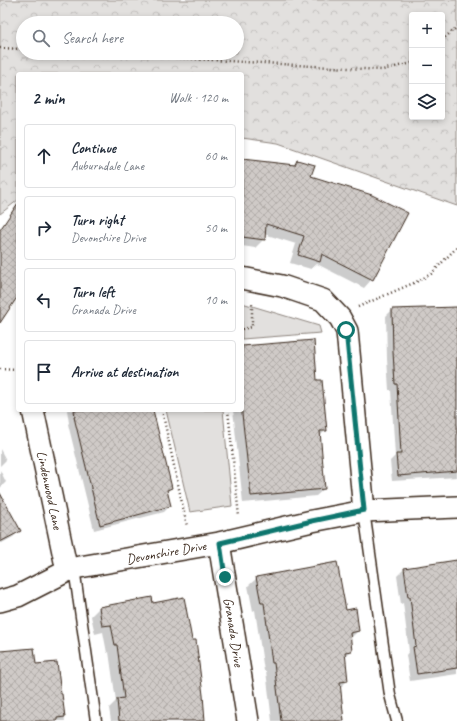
<!DOCTYPE html>
<html lang="en">
<head>
<meta charset="utf-8">
<style>
  body { margin:0; font-family:Caveat,sans-serif; background:#f2f2f3; color:#1f2937 }
  .controls { position:absolute; right:12px; top:12px; display:grid; overflow:hidden; border-radius:4px; box-shadow:0 2px 6px #0003 }
  .controls button { width:36px; height:36px; display:grid; place-items:center; padding:0; border:0; border-bottom:1px solid #e0e1e3; background:#fff; color:#1f2937; font:20px sans-serif }
  .stop { position:absolute; width:12px; height:12px; margin:-9px; border:3px solid #0f766e; border-radius:50%; background:#fff }
  .stop.end { background:#0f766e; border-color:#fff; box-shadow:0 1px 4px #0008 }
  .list { margin:0; padding:0; list-style:none }
  h2 { display:flex; justify-content:space-between; align-items:center; height:52px; margin:0; padding:0 16px; font-size:17px }
  h2 small { font-size:13px; font-weight:400; color:#747a83 }
  .list li { display:grid; grid-template-columns:26px 1fr auto; gap:12px; align-items:center; box-sizing:border-box; height:64px; margin:0 8px 8px; padding:0 8px; border:1px solid #e0e1e3; border-radius:4px }
  .list b { display:block; font-size:15px; white-space:nowrap }
  .list p { margin:0; font-size:13px; white-space:nowrap; color:#747a83 }
  .list em { font-size:13px; font-style:normal; color:#747a83 }
  .icon { flex:none; width:22px; height:22px; fill:none; stroke:currentColor; stroke-width:2; stroke-linecap:round; stroke-linejoin:round }
  .map { position:relative; flex:none; width:457px; height:721px; overflow:hidden }
  .search { position:absolute; background:#fff; box-shadow:0 2px 6px #0003; left:16px; top:16px; width:228px; height:44px; display:flex; align-items:center; gap:10px; box-sizing:border-box; padding:0 14px; border-radius:22px; color:#747a83; font-size:15px }
  .panel { position:absolute; background:#fff; box-shadow:0 2px 6px #0003; left:16px; top:72px; width:228px; height:340px; border-radius:4px }
  .map>svg:first-child { display:block }
</style>
</head>
<body>
<div class="map">
<svg width="457" height="721" viewBox="0 0 457 721">
  <defs>
    <pattern id="forest-crowns" width="20" height="18" patternUnits="userSpaceOnUse"><rect width="20" height="18" fill="#e2e0de"/><path d="M2 6a3 3 0 1 1 6 0M12 15a3 3 0 1 1 6 0" fill="none" stroke="#c3c0be"/></pattern>
    <pattern id="building-cross-hatch" width="8" height="8" patternUnits="userSpaceOnUse"><rect width="8" height="8" fill="#cfcac7"/><path d="M0 0l8 8M0 8l8-8" fill="none" stroke="#b3aeaa"/></pattern>
  </defs>
  <rect width="100%" height="100%" fill="#fff"/>
  <filter id="ink" filterUnits="userSpaceOnUse"><feTurbulence type="fractalNoise" baseFrequency=".025" numOctaves="2"/><feDisplacementMap in="SourceGraphic" scale="8" xChannelSelector="R" yChannelSelector="G"/><feConvolveMatrix kernelMatrix="1 2 1 2 8 2 1 2 1" color-interpolation-filters="sRGB"/></filter>
  <g filter="url(#ink)">
    <!-- forest -->
    <path fill="url(#forest-crowns)" stroke="#8e857e" fill-rule="evenodd" d="M0 0H457V206L278 143 242 138V74H18V200L0 214ZM412 15H442V117H412ZM23 23H237V53H23Z"/>
    <!-- green -->
    <path fill="#e2e0de" stroke="#8e857e" d="M242 303 319 326 321 333 242 339Z
      M166 410H223L232 506 190 512Z"/>
    <!-- shadow -->
    <path fill="#0003" d="M242 160 292 166 297 161 310 177 372 279 364 288 317 264 311 269 290 263 296 244 264 234V239L255 248 242 246Z
      M10 216 18 221V294L0 322V228Z
      M457 308V477L392 481 390 461 395 456 391 390H389L387 359 386 316 392 310Z
      M242 347 316 381 326 430 319 437 324 489 316 496 243 503 233 410H242Z
      M67 410H152L171 488 167 492 170 506 164 512 94 530 68 424 69 423Z
      M0 449 6 460 0 466Z
      M0 470 6 482 0 488Z
      M0 495 19 531 13 537 0 544Z
      M457 561V674L410 681 406 655 409 651 403 603 401 604 397 576 404 569Z
      M257 578 345 611 358 631 350 639 351 651 345 657 347 681 340 688 343 721H272L266 671H264L255 610 253 611 248 586Z
      M151 598 152 604 204 721H111L109 708 116 701 109 652 107 653 103 632 95 634 91 616 99 608Z
      M0 652 35 665 60 695H61L65 721H0Z"/>
    <!-- building -->
    <path fill="url(#building-cross-hatch)" stroke="#3b2a1e" d="M242 159 295 165 297 160 315 165 311 176 372 195 408 213 373 280 322 254 320 262 298 255 304 236 266 224 265 240 242 237Z
      M18 203V296L0 323V230Z
      M457 307V471L398 476 396 454H401L397 384H395L393 352 392 309Z
      M314 340 317 380H322L327 431H320L325 489 251 496 242 414V346Z
      M74 410H153L172 488 167 490 171 506 100 525 74 417H75Z
      M0 493 21 531 0 542Z
      M457 560V668L417 674 413 647 416 646 410 597H408L404 568Z
      M337 562 346 610 356 608 359 631 350 633 352 651 345 652 348 681 340 682 344 721H281L274 663H272L264 603H261L256 577Z
      M152 597 153 603 184 597 192 640H196L203 695 205 721H119L117 699 124 698 117 645H115L111 625 102 626 99 607Z
      M34 648 36 664 57 662 61 694H62L65 717 57 718V721H0V651Z"/>
    <g fill="none" stroke-linecap="round" stroke-linejoin="round">
      <!-- service casing -->
      <g stroke="#3b2a1e" stroke-width="13">
        <path id="service" d="M364 511 390 695 397 721
          M74 568 96 721"/>
      </g>
      <!-- minor casing -->
      <g stroke="#3b2a1e" stroke-width="24">
        <path id="minor" d="M242 278 282 286 323 300 340 318 347 331 364 511
          M33 410 67 571
          M219 543 248 721
          M0 601 18 596 67 571 74 568 219 543 312 521 364 511 457 507"/>
      </g>
      <!-- path -->
      <path stroke="#3b2a1e" stroke-width="2.5" stroke-dasharray="1 3" stroke-linecap="butt" d="M442 40 457 27
        M0 48 23 49
        M92 53 382 70 412 63
        M358 307 416 282 431 274 457 247
        M242 329 252 327V302
        M0 369 18 370
        M162 410 187 526
        M228 410 239 517"/>
      <!-- service -->
      <use href="#service" stroke="#fff" stroke-width="10"/>
      <!-- minor -->
      <use href="#minor" stroke="#fff" stroke-width="21"/>
    </g>
  </g>
  <g fill="none" stroke-linecap="round" stroke-linejoin="round" filter="url(#ink)">
    <!-- route -->
    <path stroke="#0f766e" stroke-width="5" d="M225 577 220 543 312 521 364 510 346 330"/>
  </g>
  <g text-anchor="middle" stroke-width="3" stroke-linejoin="round" paint-order="stroke">
    <!-- street labels -->
    <g font-size="14" fill="#3b2a1e" stroke="#fff">
      <text transform="translate(50 490) rotate(78)" y="5">Lindenwood Lane</text>
      <text transform="translate(166 552) rotate(-10)" y="5">Devonshire Drive</text>
      <text transform="translate(234 632) rotate(81)" y="5">Granada Drive</text>
    </g>
  </g>
</svg>
<div class="controls">
<button>+</button>
<button>−</button>
<button><svg class="icon" aria-label="layers" viewBox="0 0 24 24"><path d="M12 4l9 5-9 5-9-5zM3 14l9 5 9-5"/></svg></button>
</div>
<div class="stop" style="left:346px;top:330px"></div>
<div class="stop end" style="left:225px;top:577px"></div>
<div class="search"><svg class="icon" aria-label="search" viewBox="0 0 24 24"><circle cx="10" cy="10" r="6"/><path d="M15 15l6 6"/></svg>Search here</div>
<section class="panel">
<h2>2 min<small>Walk · 120 m</small></h2>
<ul class="list">
<li><svg class="icon" aria-label="ahead" viewBox="0 0 24 24"><path d="M12 20V5M6 11l6-6 6 6"/></svg><div><b>Continue</b><p>Auburndale Lane</p></div><em>60 m</em></li>
<li><svg class="icon" aria-label="right" viewBox="0 0 24 24"><path d="M7 20v-9h11M14 6l5 5-5 5"/></svg><div><b>Turn right</b><p>Devonshire Drive</p></div><em>50 m</em></li>
<li><svg class="icon" aria-label="left" viewBox="0 0 24 24"><path d="M17 20v-9H6M10 6l-5 5 5 5"/></svg><div><b>Turn left</b><p>Granada Drive</p></div><em>10 m</em></li>
<li><svg class="icon" aria-label="arrive" viewBox="0 0 24 24"><path d="M6 21V4h12l-3 4 3 4H6"/></svg><div><b>Arrive at destination</b></div></li>
</ul>
</section>
</div>
</body>
</html>
